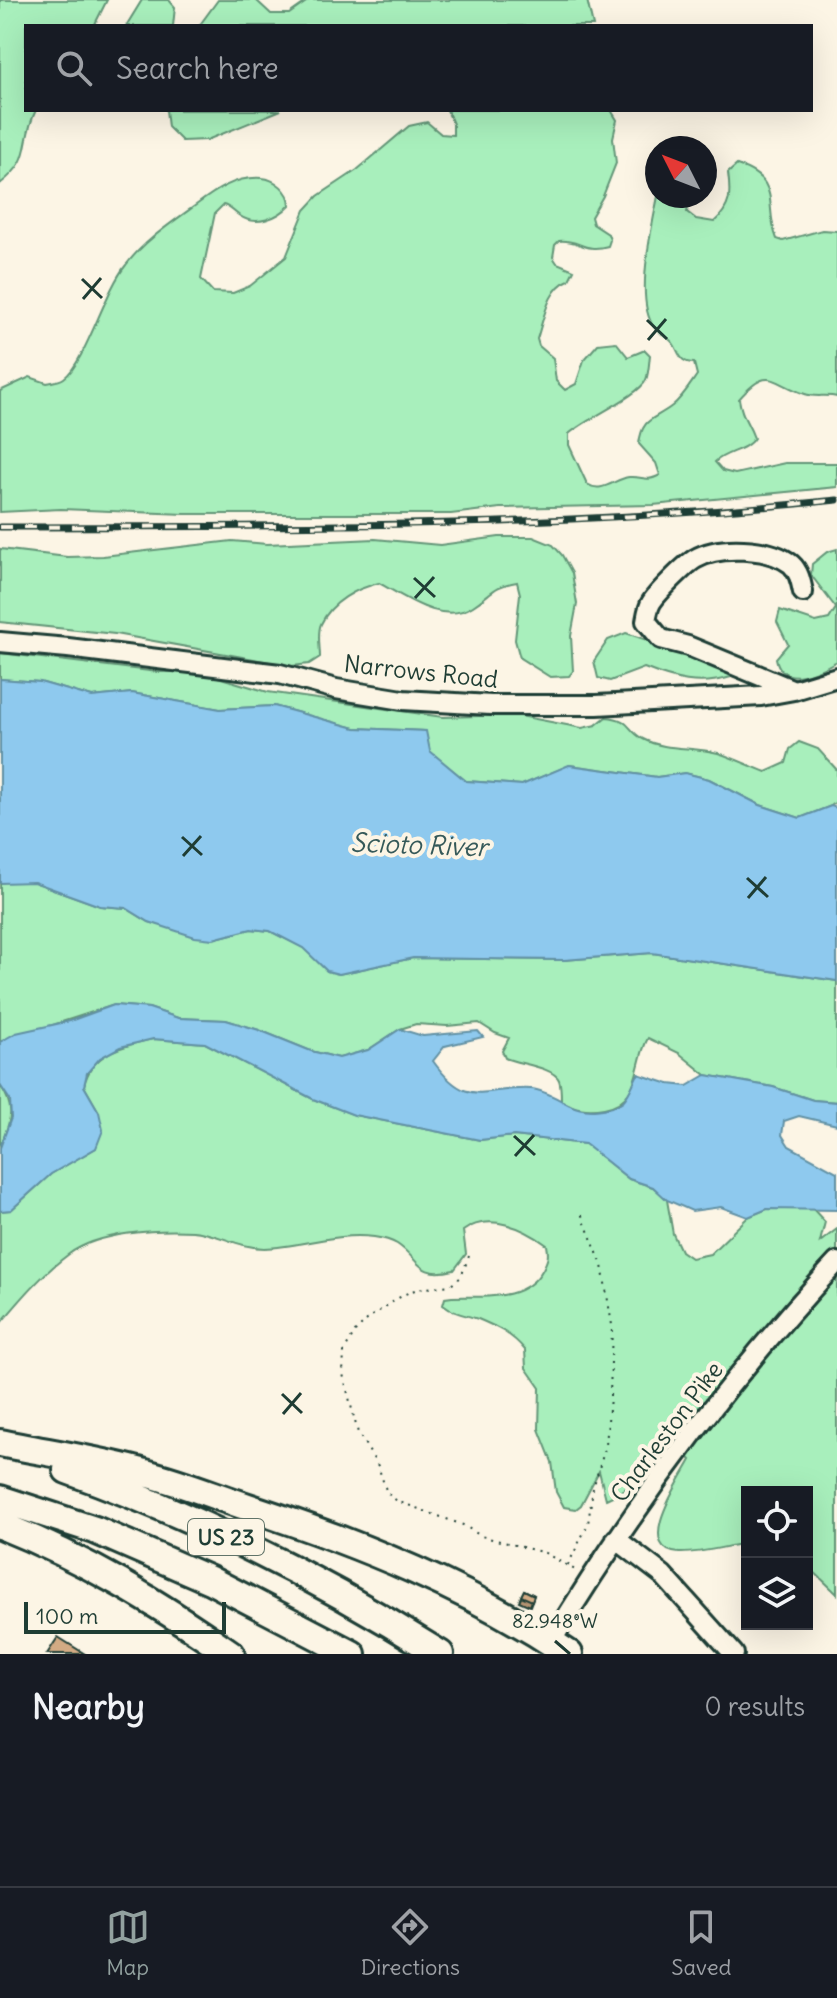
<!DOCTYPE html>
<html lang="en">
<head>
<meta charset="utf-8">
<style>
  body { margin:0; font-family:Delius,sans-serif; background:#242831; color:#f1f3f6 }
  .controls { position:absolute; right:24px; bottom:24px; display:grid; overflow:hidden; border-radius:0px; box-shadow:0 8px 32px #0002 }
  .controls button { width:72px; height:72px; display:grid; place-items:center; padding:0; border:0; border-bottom:2px solid #363941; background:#171b24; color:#f1f3f6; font:40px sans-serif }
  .compass { position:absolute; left:645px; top:136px; width:72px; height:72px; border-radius:50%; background:#171b24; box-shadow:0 8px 32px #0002; rotate:312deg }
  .scale { position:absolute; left:24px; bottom:20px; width:202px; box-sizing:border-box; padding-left:8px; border:4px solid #1f3d34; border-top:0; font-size:22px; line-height:28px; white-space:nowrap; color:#1f3d34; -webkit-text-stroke:6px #fcf5e5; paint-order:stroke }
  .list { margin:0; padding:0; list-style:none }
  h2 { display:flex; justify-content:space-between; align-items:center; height:104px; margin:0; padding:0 32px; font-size:34px }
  h2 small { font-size:26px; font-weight:400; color:#9ea1a6 }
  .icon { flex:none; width:44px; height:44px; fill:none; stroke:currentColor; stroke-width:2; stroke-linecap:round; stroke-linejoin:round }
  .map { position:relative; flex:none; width:837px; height:1654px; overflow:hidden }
  .search { position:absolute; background:#171b24; box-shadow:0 8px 32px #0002; left:24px; right:24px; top:24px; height:88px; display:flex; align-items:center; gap:20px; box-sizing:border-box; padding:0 28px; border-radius:0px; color:#9ea1a6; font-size:30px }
  .sheet { height:232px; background:#171b24 }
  nav { display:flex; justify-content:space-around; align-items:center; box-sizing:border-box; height:112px; border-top:2px solid #363941; background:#171b24; font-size:22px; color:#9ea1a6 }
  nav a { display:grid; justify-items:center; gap:4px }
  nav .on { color:#92a19f }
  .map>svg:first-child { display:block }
</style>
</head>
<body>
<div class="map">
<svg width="837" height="1654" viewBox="0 0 837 1654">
  <rect width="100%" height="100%" fill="#fcf5e5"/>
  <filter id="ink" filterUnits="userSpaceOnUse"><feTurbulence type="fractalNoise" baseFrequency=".0125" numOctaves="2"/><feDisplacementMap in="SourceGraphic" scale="16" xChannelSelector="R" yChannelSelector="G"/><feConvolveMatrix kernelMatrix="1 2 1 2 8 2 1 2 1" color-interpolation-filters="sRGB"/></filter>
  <g filter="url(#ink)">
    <!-- green -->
    <path fill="#a8efbc" stroke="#649678" stroke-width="2" d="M0 0H107L94 26H26V110H36C19 145 35 157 0 184Z
      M142 0H169L175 7 173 26H126Z
      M218 0H256L271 14H289L309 0H587L593 26H199Z
      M166 110H281L207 140 182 141 168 127Z
      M447 110H611L617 120 613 138 616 163 603 196 591 217 593 224 608 234 610 240 608 246C583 253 580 239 559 241L555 245 553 257 557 263 574 270 569 280C548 288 544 318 537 339L539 346 553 358 556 381 565 390 576 384 584 360 598 344 616 342 628 357 645 350 650 355C649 362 649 372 646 380 639 396 585 419 569 434V445L587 484C602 494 614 479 629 477 644 476 645 483 660 475L656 463 639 444C642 417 654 420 672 406 682 398 690 385 697 375L694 363C679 363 680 353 673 343 668 337 659 333 654 327 634 300 652 227 658 196H691L687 212 696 219 714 222C731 207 731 195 728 173L737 165C784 181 763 205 777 239L783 241 822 230 837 231V397C826 394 815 398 805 394 771 382 769 365 739 399 742 419 748 421 754 438 746 451 726 451 715 462L723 471 735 474 785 463H837V487L653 505 500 508 451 514H185L61 509 0 512V391L30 377 47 383C52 382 60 381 64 378 85 363 105 290 126 265 144 241 171 223 196 205 216 190 236 176 262 178 275 179 290 191 290 205 278 218 256 227 240 216 233 212 231 207 223 205L215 213 201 279 213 292 233 293 250 286 286 257 305 210 318 196 357 170 409 126 427 122 441 134 453 135V124Z
      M499 537H533L553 545 562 555 572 573 577 604 571 636 573 671 569 676 550 677 520 658 515 640 520 594 517 582C492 586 492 594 473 606 443 626 405 597 379 583 357 588 331 602 321 624 317 632 320 648 320 657L309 664 292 666 115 634 0 622V549L67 557 103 556 232 541 267 544 375 539 440 545Z
      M837 549V661C819 671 782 690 776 658L788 644 777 622 780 610 816 622 829 619 836 608 811 575 812 564 827 552Z
      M626 633C662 645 696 656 730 672L731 677C699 687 674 680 644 668L610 681 598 678 594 661 608 640Z
      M0 653 158 672H201L268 692 443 717 515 715 582 728 596 725 606 717C632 719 626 730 643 739 666 751 693 746 718 753 734 758 750 766 766 772L786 763 790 749 799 742 818 749 837 770V801L831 806 800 818 760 805 709 779 685 773 657 777 570 765 522 785 466 781 429 751 425 731 355 728 274 706 220 709 132 693 92 697 40 682 0 679Z
      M9 881 34 882 100 906 126 908 149 922 213 939 251 929 270 931 304 948 327 971 339 974 413 958 564 960 652 953 837 981V1102L813 1100 773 1087 706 1075 679 1053 648 1038C633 1065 642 1101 604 1108 587 1111 575 1109 561 1100 561 1094 561 1085 559 1080 553 1067 519 1064 505 1058L502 1051 509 1038 495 1033 479 1023 447 1026 416 1024 400 1029 368 1050 339 1058 311 1051 259 1030 226 1020 178 1018 149 1008 114 1005 0 1042V883Z
      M153 1039 205 1043 313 1099 355 1115 480 1140 514 1136 586 1144 629 1179 653 1187 663 1195 667 1200 673 1234 681 1251 691 1258 710 1254 748 1217 767 1209H813L825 1222 820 1242 837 1229V1594L807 1565V1492H747V1543C727 1546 698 1554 679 1553 632 1549 681 1479 691 1460L677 1445 659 1441C647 1471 637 1486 606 1499L599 1471 581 1505 576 1509 564 1507 556 1492 552 1462 539 1429 540 1388 526 1368 525 1350C512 1334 497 1327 478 1319 464 1314 454 1314 443 1305L445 1298 452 1297C485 1296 525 1302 543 1269 548 1259 549 1256 547 1245 524 1228 489 1212 463 1231L466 1254 454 1270C417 1279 420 1259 397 1244 392 1241 381 1238 374 1237 337 1232 301 1247 265 1248 239 1248 217 1233 193 1231 157 1229 98 1232 69 1254 42 1274 21 1299 0 1324V1211L11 1210 51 1174 96 1148 99 1112 84 1086C91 1052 124 1046 153 1039Z
      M0 1085C17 1110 10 1121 0 1148Z"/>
    <!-- water -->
    <path fill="#8ec9ee" stroke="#6291a4" stroke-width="2" d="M0 679 40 682 92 697 132 693 220 709 274 706 355 728 426 731 430 751 466 781 522 785 569 765 657 777 685 773 709 779 760 805 800 818 831 806 837 808V981L652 953 564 960 413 958 339 974 327 971 303 948 270 931 251 929 213 939 195 937 149 922 126 908 100 906 34 882 0 883Z
      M114 1005 149 1008 178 1018 226 1020 259 1030 311 1051 339 1058 368 1050 400 1029 423 1036 478 1031 483 1037 445 1046 433 1061C469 1111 484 1086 531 1089 544 1090 558 1099 570 1105 584 1113 610 1111 623 1101 630 1094 633 1083 638 1074L669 1084 687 1086 706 1075 773 1087 813 1100 837 1102V1125L799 1116 784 1121 782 1135 789 1146 837 1172V1210L767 1209 748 1217 721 1207 692 1211 667 1200 653 1187 629 1179 585 1144 514 1136 480 1140 354 1115 313 1099 205 1043 153 1039 120 1047 100 1058 87 1073 84 1086 99 1112 103 1130 96 1148 51 1174 11 1210 0 1211V1148L11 1118 10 1100 0 1085V1042L16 1033 70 1021Z"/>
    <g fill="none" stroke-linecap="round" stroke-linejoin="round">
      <!-- minor casing -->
      <g stroke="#1f3d34" stroke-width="24">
        <path id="minor" d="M0 642 68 648 280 674 336 689 403 700 491 705H597L761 696 794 690 837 677
          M794 690 688 646 661 639 646 621C647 616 648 608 651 603 656 594 685 565 695 559 718 545 769 547 791 564 799 571 801 582 803 592
          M616 1539 663 1575 734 1654
          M551 1642C633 1507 729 1378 837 1262"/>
      </g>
      <!-- highway casing -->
      <g stroke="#1f3d34" stroke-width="32">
        <path id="highway" d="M0 1443C49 1453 101 1460 149 1474 183 1483 215 1496 248 1507 360 1544 470 1588 569 1654
          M67 1470C198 1517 323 1580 440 1654
          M0 1499 95 1530 210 1580 352 1654
          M0 1525C87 1560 155 1601 231 1654"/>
      </g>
      <!-- path -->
      <path stroke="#1f3d34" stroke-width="2" stroke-dasharray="2 6" stroke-linecap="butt" d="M469 1256 461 1277 451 1285 417 1289 403 1295 370 1317 355 1332 344 1352 343 1374 358 1433 378 1466 387 1493 397 1501 463 1525 481 1536 545 1553 575 1570
        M568 1565 588 1524 593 1488 606 1445 610 1397 612 1325 602 1265 581 1213"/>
      <!-- minor -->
      <use href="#minor" stroke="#fcf5e5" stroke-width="18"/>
      <!-- highway -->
      <use href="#highway" stroke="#fcf5e5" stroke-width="26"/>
      <!-- rail casing -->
      <g stroke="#1f3d34" stroke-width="7">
        <path id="rail" d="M0 527C279 526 559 529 837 500"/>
      </g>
      <!-- rail -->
      <use href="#rail" stroke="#fcf5e5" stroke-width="4" stroke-dasharray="12" stroke-linecap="butt"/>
    </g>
    <!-- wall -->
    <path fill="#b59372" stroke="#1f3d34" stroke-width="2" d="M524 1590 534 1595 530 1606 519 1601Z"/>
    <!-- building -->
    <path fill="#d3ab84" stroke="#1f3d34" stroke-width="2" d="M524 1590 534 1595 532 1601 521 1596Z
      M58 1637 85 1654H47Z"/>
  </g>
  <!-- ticks -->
  <path fill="none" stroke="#1f3d34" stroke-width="3" d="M82 279 102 298M83 299 101 278M647 320 667 339M648 340 666 319M414 578 435 597M415 598 434 577M182 837 202 855M183 856 201 836M747 878 768 897M748 898 766 877M514 1136 535 1155M515 1156 534 1135M282 1394 302 1413M283 1414 301 1393M555 1641 570 1654"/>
  <g text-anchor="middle" stroke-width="8" stroke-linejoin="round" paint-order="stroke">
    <!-- shield labels -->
    <rect fill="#fcf5e5" stroke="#617469" stroke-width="2" x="188" y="1519" width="76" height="36" rx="6"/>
    <g font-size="22" font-weight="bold" fill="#1f3d34">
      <text x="226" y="1545">US 23</text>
    </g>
    <!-- street labels -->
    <g font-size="24" fill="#1f3d34" stroke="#fcf5e5">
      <text transform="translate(421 672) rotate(6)" y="8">Narrows Road</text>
      <text transform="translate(667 1432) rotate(-53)" y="8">Charleston Pike</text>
    </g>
    <!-- water labels -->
    <g font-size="26" font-style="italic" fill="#355959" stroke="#fcf5e5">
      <text transform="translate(419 845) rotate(2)" y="9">Scioto River</text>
    </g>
  </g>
  <g font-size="20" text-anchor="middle" fill="#1f3d34" stroke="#fcf5e5" stroke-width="8" stroke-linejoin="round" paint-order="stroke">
    <text x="555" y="1628">82.948°W</text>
  </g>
</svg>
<div class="controls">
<button><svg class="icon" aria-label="locate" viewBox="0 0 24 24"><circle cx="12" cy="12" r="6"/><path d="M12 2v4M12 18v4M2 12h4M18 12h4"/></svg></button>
<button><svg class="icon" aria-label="layers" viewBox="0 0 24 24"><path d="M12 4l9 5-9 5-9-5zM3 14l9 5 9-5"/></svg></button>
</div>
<svg class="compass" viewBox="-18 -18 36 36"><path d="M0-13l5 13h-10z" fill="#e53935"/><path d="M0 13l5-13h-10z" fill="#9ea1a6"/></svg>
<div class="scale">100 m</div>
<div class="search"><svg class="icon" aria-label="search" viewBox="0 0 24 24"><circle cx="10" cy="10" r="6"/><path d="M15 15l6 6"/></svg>Search here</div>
</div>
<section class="sheet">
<h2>Nearby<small>0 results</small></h2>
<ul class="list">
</ul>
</section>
<nav>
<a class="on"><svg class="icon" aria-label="map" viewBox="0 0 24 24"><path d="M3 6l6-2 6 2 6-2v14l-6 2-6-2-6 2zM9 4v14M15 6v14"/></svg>Map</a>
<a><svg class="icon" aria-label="directions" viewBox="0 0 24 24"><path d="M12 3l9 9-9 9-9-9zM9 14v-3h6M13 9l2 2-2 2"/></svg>Directions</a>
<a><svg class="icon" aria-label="saved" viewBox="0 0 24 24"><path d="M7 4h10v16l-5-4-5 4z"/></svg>Saved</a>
</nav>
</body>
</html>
